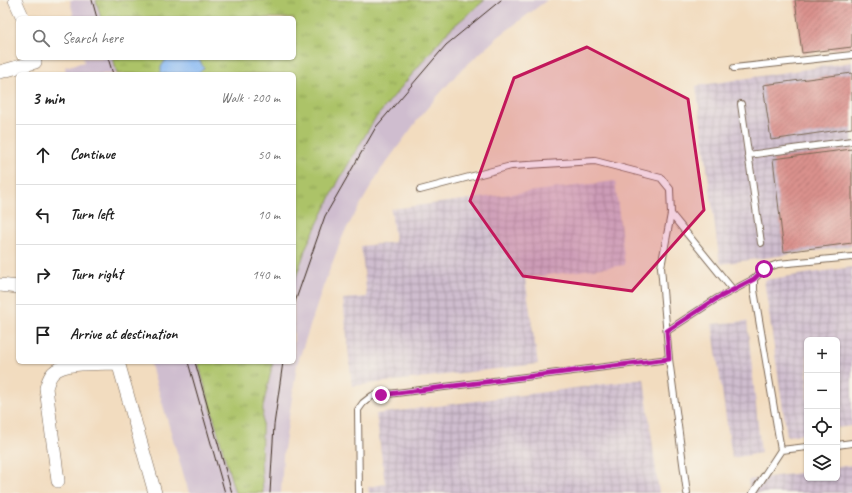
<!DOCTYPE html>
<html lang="en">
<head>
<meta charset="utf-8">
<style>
  body { margin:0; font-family:Caveat,sans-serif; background:#f2f2f2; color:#222 }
  .controls { position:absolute; right:12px; bottom:12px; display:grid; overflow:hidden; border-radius:6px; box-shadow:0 1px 3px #0004 }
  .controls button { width:36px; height:36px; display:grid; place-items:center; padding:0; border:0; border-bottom:1px solid #e0e0e0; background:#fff; color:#222; font:20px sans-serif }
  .stop { position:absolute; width:12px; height:12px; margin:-9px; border:3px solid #b5179e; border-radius:50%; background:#fff }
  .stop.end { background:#b5179e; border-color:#fff; box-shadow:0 1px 4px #0008 }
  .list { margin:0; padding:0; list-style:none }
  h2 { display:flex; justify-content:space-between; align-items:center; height:52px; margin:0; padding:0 16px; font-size:17px }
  h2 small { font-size:13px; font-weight:400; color:#767676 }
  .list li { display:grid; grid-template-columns:26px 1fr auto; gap:12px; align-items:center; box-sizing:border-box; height:60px; padding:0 16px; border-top:1px solid #e0e0e0 }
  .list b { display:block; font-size:15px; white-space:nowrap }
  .list em { font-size:13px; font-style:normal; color:#767676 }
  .icon { flex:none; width:22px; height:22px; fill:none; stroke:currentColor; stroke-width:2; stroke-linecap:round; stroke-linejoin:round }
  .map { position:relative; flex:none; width:852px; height:493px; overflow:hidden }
  .search { position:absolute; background:#fff; box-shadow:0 1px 3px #0004; left:16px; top:16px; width:280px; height:44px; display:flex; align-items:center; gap:10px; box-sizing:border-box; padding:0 14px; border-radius:6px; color:#767676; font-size:15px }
  .panel { position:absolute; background:#fff; box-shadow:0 1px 3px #0004; left:16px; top:72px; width:280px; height:292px; border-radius:6px }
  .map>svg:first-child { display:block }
</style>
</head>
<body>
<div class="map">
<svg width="852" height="493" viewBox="0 0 852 493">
  <defs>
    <pattern id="industrial-grid" width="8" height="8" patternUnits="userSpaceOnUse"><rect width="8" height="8" fill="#cfbdcf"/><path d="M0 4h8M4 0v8" fill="none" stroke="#a99aa7"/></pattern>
    <pattern id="grass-tufts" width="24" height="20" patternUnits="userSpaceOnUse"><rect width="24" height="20" fill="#acc368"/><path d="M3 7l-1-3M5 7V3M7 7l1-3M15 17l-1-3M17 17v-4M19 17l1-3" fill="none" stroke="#8d9f55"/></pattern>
    <pattern id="building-hatch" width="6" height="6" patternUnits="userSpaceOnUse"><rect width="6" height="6" fill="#da918d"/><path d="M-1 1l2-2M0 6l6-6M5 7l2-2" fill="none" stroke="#b27773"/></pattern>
  </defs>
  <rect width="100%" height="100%" fill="#f7f3e8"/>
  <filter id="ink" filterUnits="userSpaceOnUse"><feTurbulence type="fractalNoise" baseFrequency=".025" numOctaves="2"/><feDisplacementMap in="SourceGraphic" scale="8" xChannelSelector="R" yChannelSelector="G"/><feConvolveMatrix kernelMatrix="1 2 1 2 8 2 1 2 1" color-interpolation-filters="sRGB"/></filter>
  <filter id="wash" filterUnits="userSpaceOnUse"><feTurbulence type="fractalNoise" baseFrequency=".012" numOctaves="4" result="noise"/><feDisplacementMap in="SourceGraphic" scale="16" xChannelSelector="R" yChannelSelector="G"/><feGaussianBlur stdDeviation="0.9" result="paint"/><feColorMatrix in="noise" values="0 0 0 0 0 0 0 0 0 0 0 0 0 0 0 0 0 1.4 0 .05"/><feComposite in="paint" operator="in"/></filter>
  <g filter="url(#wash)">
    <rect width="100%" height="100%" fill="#f2dcbf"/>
    <!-- industrial -->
    <path fill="url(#industrial-grid)" d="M852 62V246L720 264 696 86Z
      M615 181 625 265 525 278 538 364 352 386 343 299 367 297 361 246 395 242 391 209Z
      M852 267V426L837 428V340H807V433L787 436 764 280Z
      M747 321 761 453 732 458 712 324Z
      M644 379 659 493H369L368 487 385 484 376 414Z
      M852 465V493H750L748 480 807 472V478H837V467Z"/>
    <!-- railway -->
    <path fill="#cfbdcf" d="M70 0H96L101 18H74Z
      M485 0H547L498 37 457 74 422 114 380 171 344 233 323 287 297 365 283 456 281 493H263L261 462 263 407 273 362H294V283L307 245 339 180 374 120 448 31Z
      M83 58H113L117 74H66L65 67 84 62Z
      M150 362H198L235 493H189Z"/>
    <!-- grass -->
    <path fill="url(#grass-tufts)" stroke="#747643" d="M96 0H485L448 31 374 120 339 180 307 245 294 283V74H117L113 58H294V18H101Z
      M198 362H273L263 407 261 462 263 493H235Z"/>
    <!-- water -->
    <path fill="#88b9f4" stroke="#627289" d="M167 58H198L204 68 198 74H163L161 72V67Z"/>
    <g id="blocks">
      <!-- building -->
      <path fill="url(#building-hatch)" d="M795 0H852V47L802 53Z
        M852 73V128L771 140 763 85Z
        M852 149V243L784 252 773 159Z"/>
    </g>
  </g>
  <g filter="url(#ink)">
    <use href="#blocks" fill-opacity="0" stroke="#7b6856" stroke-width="1"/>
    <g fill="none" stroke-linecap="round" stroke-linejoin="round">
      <!-- service casing -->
      <g stroke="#7b6856" stroke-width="8">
        <path id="service" d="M734 68 852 55
          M741 104 761 243
          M748 155 852 141
          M420 190 511 166 595 161 661 178 670 189 671 214 661 267 669 359 687 493
          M671 214 733 290
          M754 279V290L781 450 807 447
          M667 331 716 299 754 279 764 269 778 264 852 257
          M837 445 852 443
          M359 493 358 410 363 403 372 396 669 359
          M753 493 781 450"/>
      </g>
      <!-- minor casing -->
      <g stroke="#7b6856" stroke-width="14">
        <path id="minor" d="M15 0 23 18
          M0 72 35 62
          M0 285 18 287
          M118 362 155 493
          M58 481 46 388C48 382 49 377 53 373 64 361 102 364 119 363"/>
      </g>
      <!-- service -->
      <use href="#service" stroke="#fff" stroke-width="6"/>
      <!-- minor -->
      <use href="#minor" stroke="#fff" stroke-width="13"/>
      <!-- tram -->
      <path stroke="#3b2a1e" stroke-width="1" d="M92 0 97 18
        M108 58 113 74
        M294 305 325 216 376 127 446 45 501 0
        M188 362 225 493
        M195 362 232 493
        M270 493 274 425 283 362"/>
    </g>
  </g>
  <g fill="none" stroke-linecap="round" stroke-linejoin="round" filter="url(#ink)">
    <!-- route -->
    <path stroke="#b5179e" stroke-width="5" d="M381 395 669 359 667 331 716 299 754 279 764 269"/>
  </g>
  <!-- marked area -->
  <path fill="#c2185b" fill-opacity="0.2" stroke="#c2185b" stroke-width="3" stroke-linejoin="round" d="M587 47 688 99 704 210 632 291 523 276 470 201 514 78Z"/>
</svg>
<div class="controls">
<button>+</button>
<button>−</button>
<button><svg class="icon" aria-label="locate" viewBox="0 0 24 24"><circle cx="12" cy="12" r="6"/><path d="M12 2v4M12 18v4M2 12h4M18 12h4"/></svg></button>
<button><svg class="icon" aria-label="layers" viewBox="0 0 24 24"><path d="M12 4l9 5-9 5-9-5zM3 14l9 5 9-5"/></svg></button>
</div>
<div class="stop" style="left:764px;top:269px"></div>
<div class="stop end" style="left:381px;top:395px"></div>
<div class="search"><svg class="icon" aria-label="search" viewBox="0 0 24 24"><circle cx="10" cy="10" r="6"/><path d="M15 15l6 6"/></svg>Search here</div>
<section class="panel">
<h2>3 min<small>Walk · 200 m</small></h2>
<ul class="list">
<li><svg class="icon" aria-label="ahead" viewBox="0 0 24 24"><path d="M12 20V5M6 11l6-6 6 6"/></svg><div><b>Continue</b></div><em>50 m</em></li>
<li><svg class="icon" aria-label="left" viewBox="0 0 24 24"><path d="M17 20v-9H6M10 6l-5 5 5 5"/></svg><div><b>Turn left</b></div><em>10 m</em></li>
<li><svg class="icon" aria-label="right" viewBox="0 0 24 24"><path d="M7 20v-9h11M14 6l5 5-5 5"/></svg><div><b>Turn right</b></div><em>140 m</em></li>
<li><svg class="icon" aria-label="arrive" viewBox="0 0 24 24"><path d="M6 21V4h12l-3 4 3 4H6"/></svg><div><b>Arrive at destination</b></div></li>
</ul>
</section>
</div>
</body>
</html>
